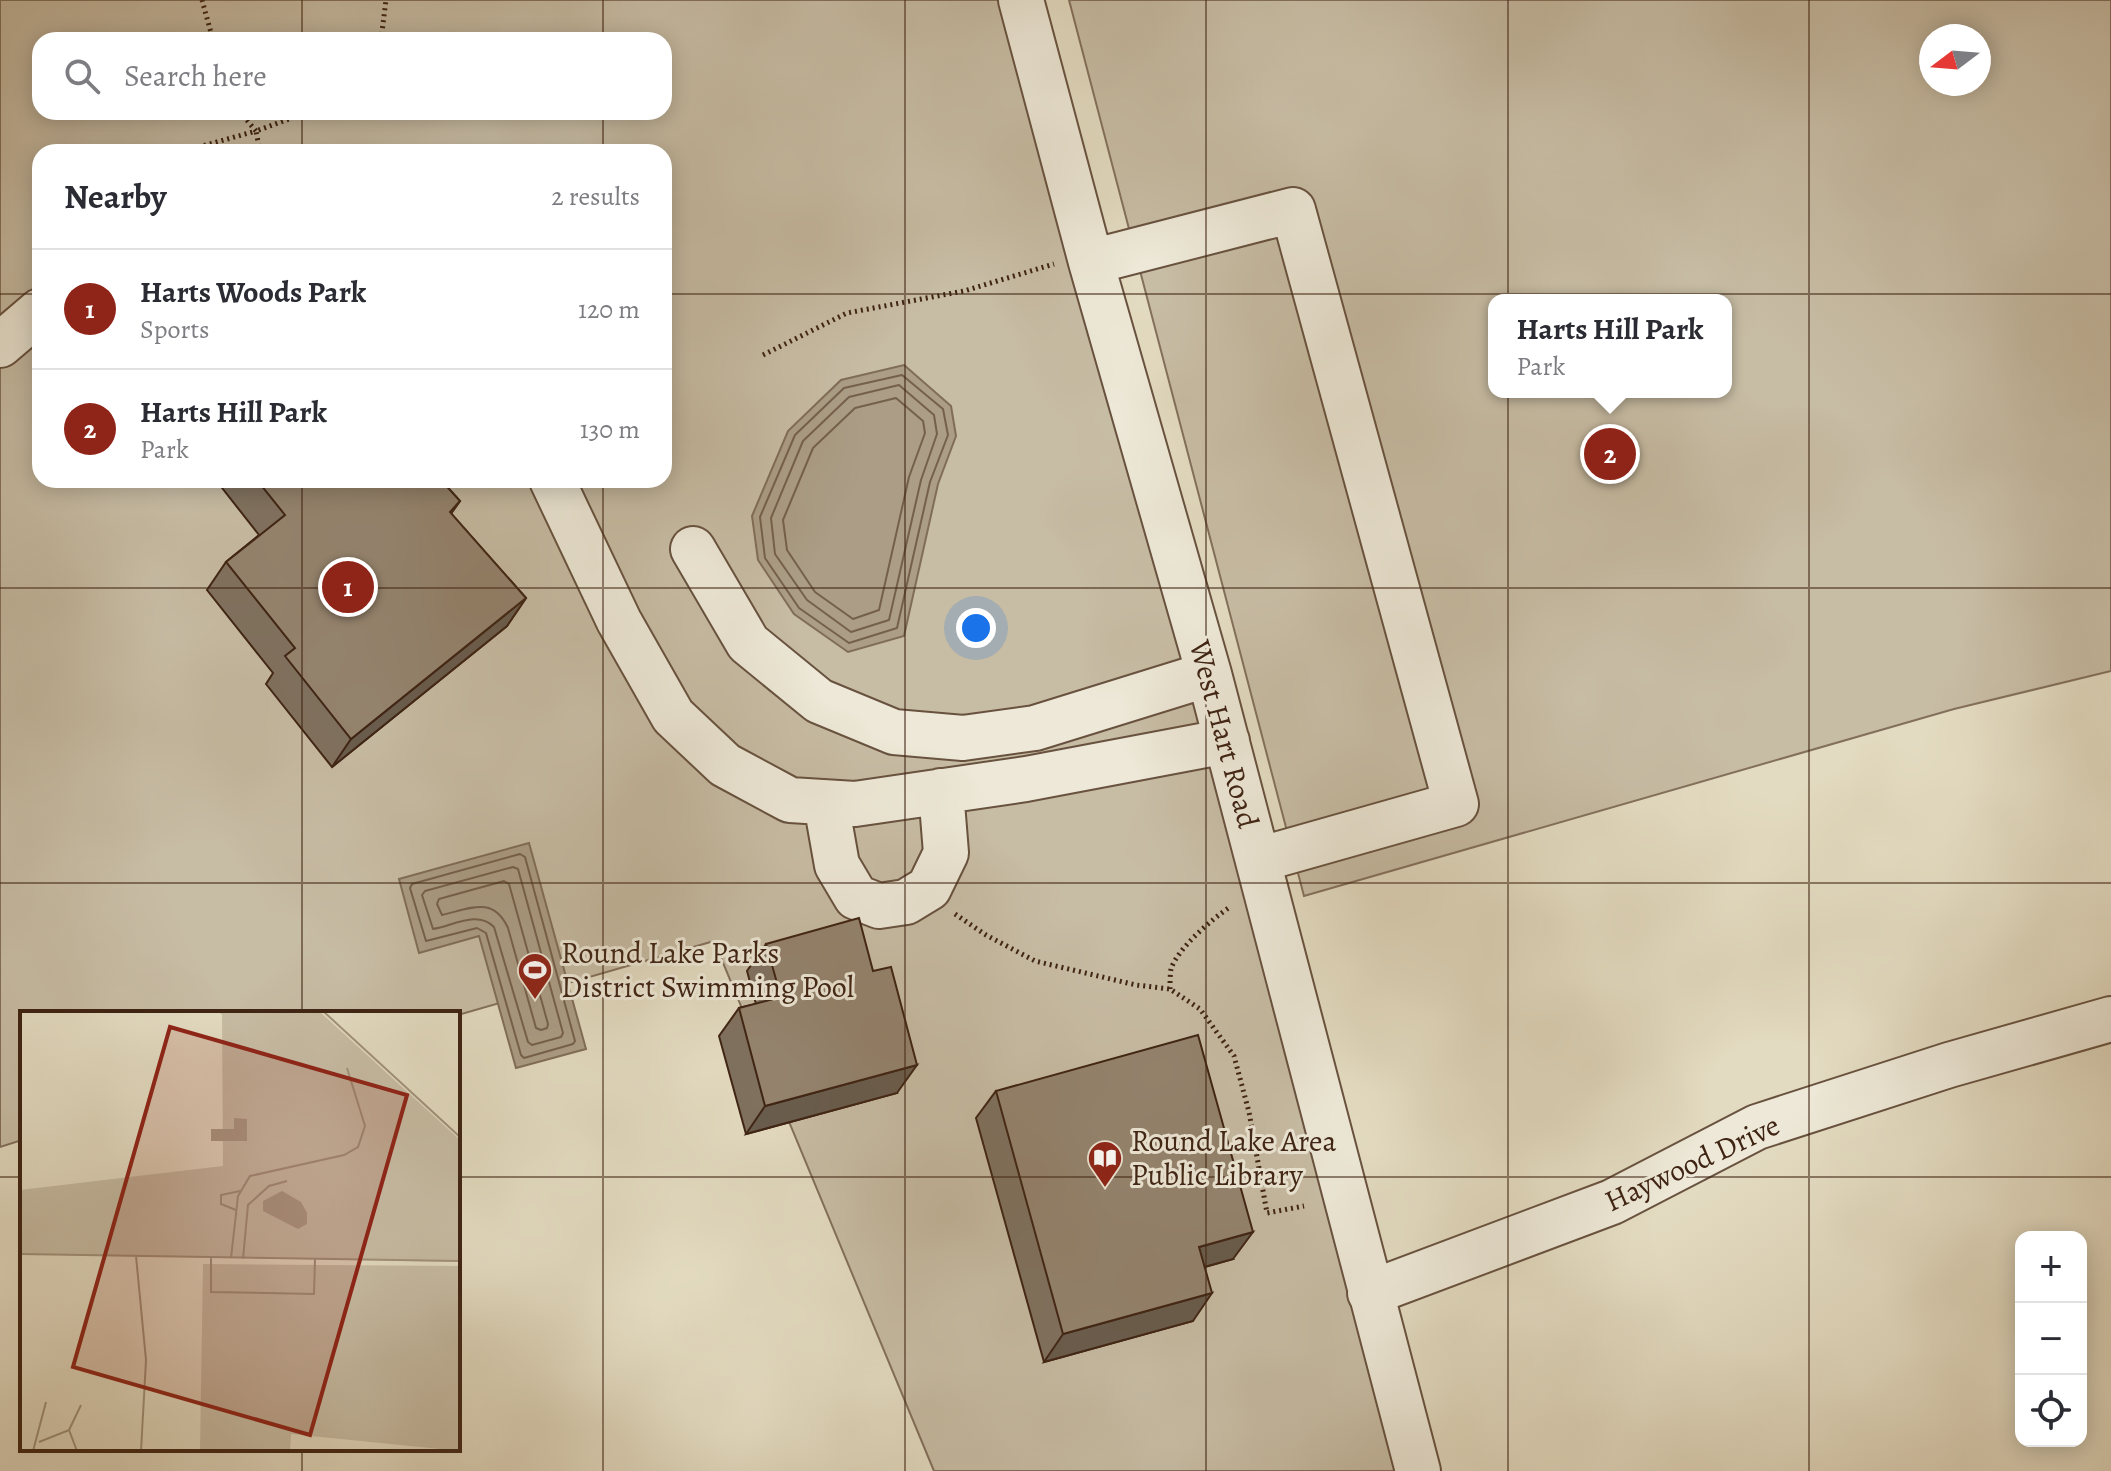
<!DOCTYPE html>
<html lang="en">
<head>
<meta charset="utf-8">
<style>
  body { margin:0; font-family:Alegreya,serif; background:#f2f2f3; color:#2b2b33 }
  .controls { position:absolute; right:24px; bottom:24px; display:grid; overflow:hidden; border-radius:16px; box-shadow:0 4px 20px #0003 }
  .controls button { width:72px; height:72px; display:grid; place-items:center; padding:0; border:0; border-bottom:2px solid #e1e1e2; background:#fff; color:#2b2b33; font:40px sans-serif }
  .compass { position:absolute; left:1919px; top:24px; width:72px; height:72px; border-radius:50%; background:#fff; box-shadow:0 4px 20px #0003; rotate:254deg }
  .you { position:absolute; left:976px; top:628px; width:28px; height:28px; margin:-20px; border:6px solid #fff; border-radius:50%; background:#1a73e8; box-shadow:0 0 0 12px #1a73e833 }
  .badge { display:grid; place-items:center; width:52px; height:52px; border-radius:50%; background:#8f2418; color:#fff; font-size:26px; font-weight:700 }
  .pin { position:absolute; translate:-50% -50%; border:4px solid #fff; box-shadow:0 2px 8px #0006 }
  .popup { position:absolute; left:1488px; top:294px; width:244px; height:104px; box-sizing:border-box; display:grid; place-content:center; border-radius:16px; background:#fff; filter:drop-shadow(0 2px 6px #0005); font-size:26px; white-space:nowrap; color:#7c7c81 }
  .popup b { font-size:30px; color:#2b2b33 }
  .popup::after { content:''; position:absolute; left:50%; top:100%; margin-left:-16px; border:16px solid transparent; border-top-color:#fff }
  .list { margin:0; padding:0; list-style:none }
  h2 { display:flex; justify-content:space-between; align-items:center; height:104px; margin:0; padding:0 32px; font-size:34px }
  h2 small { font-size:26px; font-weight:400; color:#7c7c81 }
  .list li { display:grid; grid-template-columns:52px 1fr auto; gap:24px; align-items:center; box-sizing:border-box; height:120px; padding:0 32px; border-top:2px solid #e1e1e2 }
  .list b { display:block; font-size:30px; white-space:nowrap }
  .list p { margin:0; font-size:26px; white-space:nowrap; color:#7c7c81 }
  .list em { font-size:26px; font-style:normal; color:#7c7c81 }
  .icon { flex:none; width:44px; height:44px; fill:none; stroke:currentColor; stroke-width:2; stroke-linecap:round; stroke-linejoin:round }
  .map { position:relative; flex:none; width:2111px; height:1471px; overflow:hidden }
  .search { position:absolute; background:#fff; box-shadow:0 4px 20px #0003; left:32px; top:32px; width:640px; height:88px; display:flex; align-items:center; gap:20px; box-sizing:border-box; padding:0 28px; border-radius:24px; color:#7c7c81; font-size:30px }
  .panel { position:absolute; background:#fff; box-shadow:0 4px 20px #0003; left:32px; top:144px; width:640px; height:344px; border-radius:24px }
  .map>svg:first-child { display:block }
</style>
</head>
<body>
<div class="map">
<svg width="2111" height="1471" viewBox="0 0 2111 1471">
  <rect width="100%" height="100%" fill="#e3dbc1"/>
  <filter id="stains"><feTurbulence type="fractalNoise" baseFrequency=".0025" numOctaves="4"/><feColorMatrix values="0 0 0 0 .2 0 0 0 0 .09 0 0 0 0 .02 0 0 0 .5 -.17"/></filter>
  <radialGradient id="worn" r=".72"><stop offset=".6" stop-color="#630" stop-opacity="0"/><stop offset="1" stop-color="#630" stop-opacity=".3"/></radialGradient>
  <!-- green -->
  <path fill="#c7bca4" stroke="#83705c" stroke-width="2" fill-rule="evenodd" d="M0 0H1025L1418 1471H934L714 941 458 1015 22 1013V1140L0 1147ZM40 40H664V112H40ZM40 152H664V480H40Z
    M1069 0H2111V671L1954 709 1304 896ZM1931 36H1979V84H1931ZM1494 300H1726V392H1494Z"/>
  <!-- water -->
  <path fill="#ab9d86" stroke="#806d58" stroke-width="2" d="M904 365 951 406 956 436 938 484 904 636 848 652 794 614 758 560 752 516 788 431 841 380Z
    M529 843 586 1049 516 1068 479 936 419 953 399 879Z"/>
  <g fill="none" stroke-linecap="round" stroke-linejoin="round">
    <!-- shore -->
    <path stroke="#75604d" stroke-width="2" d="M902 375 943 409 948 435 930 482 897 628 849 643 799 608 765 558 760 517 795 435 844 388Z
      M899 385 934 415 937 434 921 480 889 620 851 632 807 600 775 554 771 518 803 441 849 397Z
      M896 398 923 421 925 433 909 477 879 610 853 619 815 592 787 550 783 520 813 448 855 408Z
      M520 854 525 857 575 1041 573 1044 524 1058 521 1055 486 933 477 928 426 941 410 888 412 884Z
      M513 867 518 869 563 1033 561 1037 532 1045 528 1042 494 927C477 910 453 926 433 929L422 895 425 891Z
      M504 881 509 884 548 1024 547 1028 541 1030 536 1028 508 928C493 895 469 909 442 915L437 904 439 899Z"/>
    <!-- minor casing -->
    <g stroke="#68523f" stroke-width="48">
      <path id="minor" d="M1021 0 1091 262 1209 674 1418 1471
        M1091 262 1293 210 1456 804 1258 860
        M0 345 40 311
        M552 480 619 621 673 716 725 765 790 800 855 804 1026 779 1227 741
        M693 549 748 643 819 701 894 732 963 738 1035 728 1209 674
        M826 803 837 865 856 897 879 906 906 902 929 888 946 853 941 791
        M1370 1293 1612 1202 1757 1127 1949 1065 2111 1019"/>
    </g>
    <!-- path -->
    <path stroke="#3f2414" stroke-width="5" stroke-dasharray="2 4" stroke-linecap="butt" d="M202 0 213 40
      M381 40 386 0
      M181 152 256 131 240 112
      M260 152 256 131 308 112
      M763 355 847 313 964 291 1054 264
      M955 914 986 935 1035 961 1136 985 1170 989 1200 1009 1234 1056 1249 1112 1267 1213 1304 1206
      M1170 989C1170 984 1170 975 1171 969 1178 948 1212 919 1230 907"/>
    <!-- minor -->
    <use href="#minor" stroke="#ede8d7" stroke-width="44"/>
  </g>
  <!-- wall -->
  <path fill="#7f715f" stroke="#3f2414" stroke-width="2" d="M222 480H441L460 501 451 514 526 598 507 626 332 767 266 684 273 673 207 590 226 562 259 535 219 484Z
    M766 944 897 1093 746 1134 719 1036 739 1008 756 1004 747 971Z
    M996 1091 1233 1259 1205 1267 1193 1321 1044 1362 976 1118Z"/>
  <!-- shaded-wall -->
  <path fill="#685c4d" stroke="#3f2414" stroke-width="2" d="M526 598 507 626 332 767 351 739Z
    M917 1065 897 1093 746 1134 765 1106Z
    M1253 1232 1233 1259 1179 1274 1199 1247Z
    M1212 1293 1193 1321 1044 1362 1063 1334Z"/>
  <!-- building -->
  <path fill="#94836e" stroke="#3f2414" stroke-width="2" d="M257 480H441L460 501 450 512 526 598 351 739 285 656 295 648 226 562 285 515Z
    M859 918 873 971 891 967 917 1065 765 1106 739 1008 781 997 766 944Z
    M1198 1035 1253 1232 1199 1247 1212 1293 1063 1334 996 1091Z"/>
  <!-- grid -->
  <path fill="none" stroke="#3f2414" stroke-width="2" stroke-opacity="0.55" d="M302 0V40M603 0V40M905 0V1471M1206 0V1471M1508 0V1471M1809 0V1471M302 112V152M603 112V152M0 294H40M664 294H2111M302 480V1013M603 480V1471M0 588H2111M0 883H2111M0 1177H22M458 1177H2111M302 1449V1471"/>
  <!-- icons -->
  <defs>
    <g id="stadium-pin" transform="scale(1.8)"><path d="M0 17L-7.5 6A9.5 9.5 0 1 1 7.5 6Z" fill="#8f2418" stroke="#ede8d7"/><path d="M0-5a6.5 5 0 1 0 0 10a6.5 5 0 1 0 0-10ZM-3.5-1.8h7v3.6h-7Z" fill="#fff"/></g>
    <g id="library-pin" transform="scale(1.8)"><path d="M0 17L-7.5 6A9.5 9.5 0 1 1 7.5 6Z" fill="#8f2418" stroke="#ede8d7"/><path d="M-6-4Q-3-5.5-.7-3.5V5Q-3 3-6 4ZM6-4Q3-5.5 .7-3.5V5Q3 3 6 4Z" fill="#fff"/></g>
  </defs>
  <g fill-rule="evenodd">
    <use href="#stadium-pin" x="535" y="970"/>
    <use href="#library-pin" x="1105" y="1158"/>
  </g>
  <g text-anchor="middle" stroke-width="6" stroke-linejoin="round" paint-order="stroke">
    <!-- street labels -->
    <g font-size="30" fill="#3f2414" stroke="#ede8d7">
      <text transform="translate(1224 734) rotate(75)" y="10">West Hart Road</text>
      <text transform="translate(1692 1163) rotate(-25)" y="10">Haywood Drive</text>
    </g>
    <!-- poi labels -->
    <g font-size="30" fill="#3f2414" stroke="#ede8d7" text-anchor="start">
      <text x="561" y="963">Round Lake Parks<tspan x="561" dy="34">District Swimming Pool</tspan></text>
      <text x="1131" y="1151">Round Lake Area<tspan x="1131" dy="34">Public Library</tspan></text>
    </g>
  </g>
  <!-- overview -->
  <g transform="translate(20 1011)">
    <rect width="440" height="440" fill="#e3dbc1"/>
    <path d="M198 0H299L440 129V251L0 243V179L203 155 202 4ZM183 253 440 255V440L271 423 270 440H180Z" fill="#c7bca4"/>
    <path d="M214 107 227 108V130H191V118H214ZM262 180 281 191 287 202V213L278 218 243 200V190Z" fill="#ab9d86"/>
    <path fill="none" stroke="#a1927c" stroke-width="2" d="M303 0 440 126M216 199 201 193V184L220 180M0 243 440 250M116 245 126 349 121 440M191 247V281L294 283 295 248M211 247 218 185 230 165 324 144 338 136 345 115 327 57M223 248 228 194 249 175 267 170M49 419 61 394M19 431 49 419 57 440M13 440 26 391"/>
    <path fill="#8f2418" fill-opacity="0.15" stroke="#8f2418" stroke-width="4" d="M150 16 387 84 290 424 53 356Z"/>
    <rect width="440" height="440" fill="none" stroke="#3f2414" stroke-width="4"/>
  </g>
  <rect width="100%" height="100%" filter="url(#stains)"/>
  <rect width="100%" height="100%" fill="url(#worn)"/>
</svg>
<div class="controls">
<button>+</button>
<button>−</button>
<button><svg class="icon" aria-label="locate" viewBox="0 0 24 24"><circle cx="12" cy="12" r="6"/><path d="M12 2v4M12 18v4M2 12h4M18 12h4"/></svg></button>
</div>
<svg class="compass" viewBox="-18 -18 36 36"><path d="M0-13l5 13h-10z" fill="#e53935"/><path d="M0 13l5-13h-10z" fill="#7c7c81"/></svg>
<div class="you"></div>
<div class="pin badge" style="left:348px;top:587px">1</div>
<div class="pin badge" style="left:1610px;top:454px">2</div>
<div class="popup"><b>Harts Hill Park</b>Park</div>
<div class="search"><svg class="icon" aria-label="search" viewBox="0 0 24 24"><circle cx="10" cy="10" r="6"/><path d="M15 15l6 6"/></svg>Search here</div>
<section class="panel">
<h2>Nearby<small>2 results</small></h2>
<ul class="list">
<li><span class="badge">1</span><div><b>Harts Woods Park</b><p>Sports</p></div><em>120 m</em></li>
<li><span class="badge">2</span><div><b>Harts Hill Park</b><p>Park</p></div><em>130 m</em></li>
</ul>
</section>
</div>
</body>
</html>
